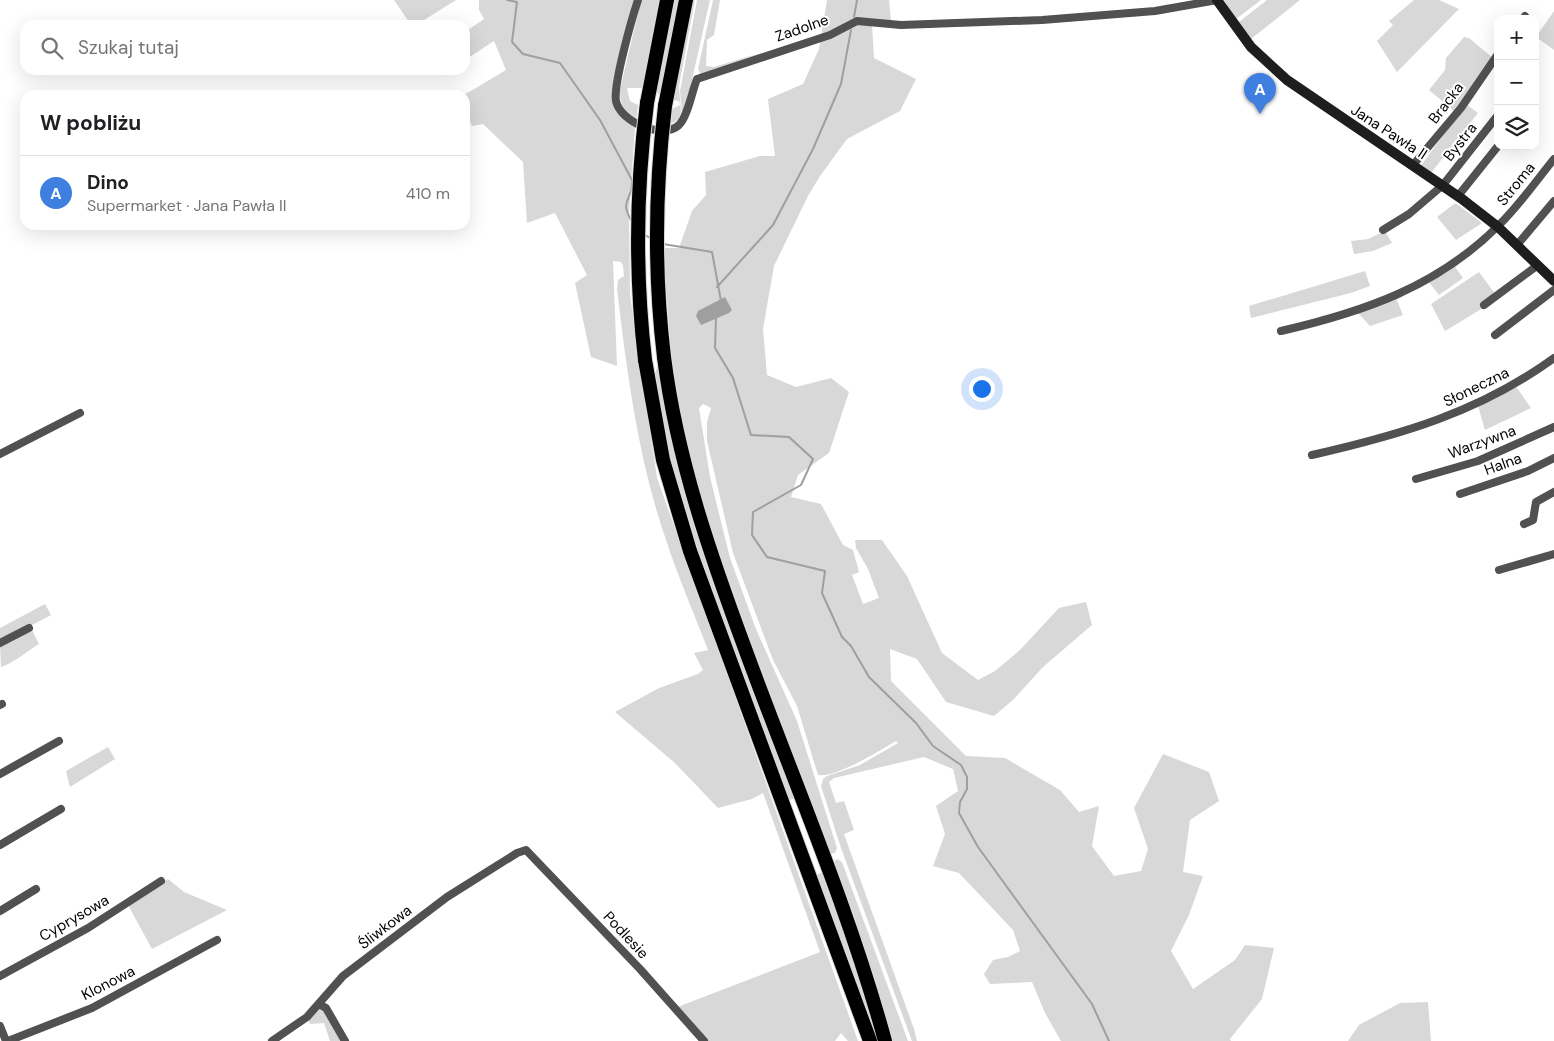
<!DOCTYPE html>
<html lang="pl">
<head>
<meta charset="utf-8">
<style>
  body { margin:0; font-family:"DM Sans",sans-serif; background:#f2f2f2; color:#202124 }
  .controls { position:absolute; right:15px; top:15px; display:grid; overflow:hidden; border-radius:10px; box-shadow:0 5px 20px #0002 }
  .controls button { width:45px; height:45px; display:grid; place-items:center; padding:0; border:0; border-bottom:1px solid #e0e0e0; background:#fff; color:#202124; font:25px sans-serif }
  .you { position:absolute; left:981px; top:388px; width:18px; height:18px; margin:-12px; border:4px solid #fff; border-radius:50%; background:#1a73e8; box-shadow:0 0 0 8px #1a73e833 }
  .badge { display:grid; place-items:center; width:32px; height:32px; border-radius:50%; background:#000; color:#fff; font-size:16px; font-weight:700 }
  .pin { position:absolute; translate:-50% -41px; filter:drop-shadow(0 1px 2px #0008) }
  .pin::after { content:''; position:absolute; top:26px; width:18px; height:15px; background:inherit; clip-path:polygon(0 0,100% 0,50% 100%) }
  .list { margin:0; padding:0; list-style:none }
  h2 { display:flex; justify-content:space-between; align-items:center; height:65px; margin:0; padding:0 20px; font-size:21px }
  h2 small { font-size:16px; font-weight:400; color:#757577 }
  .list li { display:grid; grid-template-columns:32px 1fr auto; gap:15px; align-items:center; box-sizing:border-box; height:75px; padding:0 20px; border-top:1px solid #e0e0e0 }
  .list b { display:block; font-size:19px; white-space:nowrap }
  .list p { margin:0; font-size:16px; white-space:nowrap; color:#757577 }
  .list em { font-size:16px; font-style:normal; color:#757577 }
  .icon { flex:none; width:28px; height:28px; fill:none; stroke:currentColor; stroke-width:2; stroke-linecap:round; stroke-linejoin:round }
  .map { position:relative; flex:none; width:1554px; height:1041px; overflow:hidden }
  .search { position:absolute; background:#fff; box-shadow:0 5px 20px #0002; left:20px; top:20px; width:450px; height:55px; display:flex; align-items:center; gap:12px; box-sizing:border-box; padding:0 18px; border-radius:15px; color:#757577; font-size:19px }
  .panel { position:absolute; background:#fff; box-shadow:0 5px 20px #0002; left:20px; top:90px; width:450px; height:140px; border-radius:15px }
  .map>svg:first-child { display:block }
</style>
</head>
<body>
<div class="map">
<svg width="1554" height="1041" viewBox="0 0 1554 1041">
  <rect width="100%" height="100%" fill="#fff"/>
  <!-- green -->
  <path fill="#d8d8d8" d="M394 0H456L416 25H411Z
    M479 0H635L614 106 625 121 635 126 629 213 630 295 657 478 858 1041H848L841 1033 835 1041H704L675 1008 820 952 763 793 752 799 718 808 675 763 615 712 659 688 698 674 703 670 694 653 708 650C694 613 678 577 666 540 638 459 627 373 617 289L618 280 624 276 623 266 621 262 613 261 617 366 591 357 575 283 587 275 555 213 527 223 523 162 483 124 472 126 465 113 464 95 506 70 494 41 465 60V32L484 19 479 10Z
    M641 0H660L643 88H627L630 101 638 105 636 121 625 114 619 94Z
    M672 0H682L663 91H660L659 95 656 90Z
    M693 0H695L679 86 681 112 678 120 671 124 672 109 680 105 679 101 673 100Z
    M697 0H710L686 106 681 120 671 126 678 121 682 114 680 91Z
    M713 0H720L714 35 707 40 706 66 714 67 760 53 701 75 698 69Z
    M827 0H889L891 21 872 25 874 58 916 79 900 111 847 139 820 176 808 196 774 266 763 329 767 375 796 387 831 378 849 392 829 453 798 475 791 497 821 504 843 545 853 550 859 572 852 575 863 604 879 598 868 569 856 548 855 540H882L907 576 942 653 978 680 995 671 1020 650 1059 608 1086 602 1092 625 1043 667 1014 699 994 716 946 702 917 659 890 649 891 681 966 756 1005 758 1060 790 1079 812 1099 806 1092 846 1114 876 1141 871 1148 849 1134 808 1163 754 1209 772 1219 801 1190 820 1183 872 1203 876 1189 915 1171 951 1193 989 1235 960 1245 945 1274 948 1262 999 1230 1039 1231 1041H1061L1045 1013 1032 982 990 984 984 974 993 960 1008 957 1020 951 1013 930 959 873 933 866 945 834 936 806 958 791 953 769 924 757 834 778 829 782 836 803 844 801 854 830 844 834 914 1029 917 1041H912L841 848 821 786 823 779 827 776 860 765 898 743 896 741C879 751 836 778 818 775L797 706 773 660 733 553 707 441V422L711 408 703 404 699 408 710 477 730 558 756 629 797 721 837 848 835 853 829 854 736 609 700 498 679 414 671 353 664 262V248H679L692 211 706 195 705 172 760 156H775L768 99 803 84 819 49Z
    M1224 0H1261L1236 19Z
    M1267 0H1300L1251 39 1239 22Z
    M1414 0H1439L1459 9 1397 72 1377 41 1393 25 1389 21Z
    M1554 11V50L1536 37Z
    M1464 37 1469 38 1493 58 1455 112 1429 90 1445 70 1446 58Z
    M1466 104 1478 113 1431 173 1420 167Z
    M1454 204H1457L1482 223 1456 240 1437 217Z
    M1385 231 1392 243 1373 251 1354 254 1351 241 1368 239Z
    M1453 264 1463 278 1439 295 1428 281Z
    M1365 271 1370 286 1351 293 1251 318 1249 306Z
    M1479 272 1496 295 1483 308 1445 331 1431 304Z
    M1396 298 1403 315 1370 326 1358 313Z
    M658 366V372H661L795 798 787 801 740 677 676 491 652 373H655Z
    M1515 385 1531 408 1485 430 1478 406Z
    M45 604 51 615 0 642V628Z
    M31 628 39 644C26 652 15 662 1 667L0 645Z
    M108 747 115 759 70 787 66 771Z
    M837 859 842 862 908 1041H892L886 1017 832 863Z
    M823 872 852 950 881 1041H874L815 875Z
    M168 879 184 892 227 910 152 949 128 905Z
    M1428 1002 1431 1041H1348L1359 1025 1400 1003Z
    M319 1004 345 1041H330L324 1023 310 1024 307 1017Z"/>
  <!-- water -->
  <path fill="#9f9f9f" d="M725 297 732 310 729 313 701 325 696 316 698 311Z"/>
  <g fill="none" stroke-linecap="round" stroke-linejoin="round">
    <!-- stream -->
    <path stroke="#9f9f9f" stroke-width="2" d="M507 0 517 2 512 42 523 54 560 63 600 120 632 180C634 201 617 199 633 223
      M854 17 857 0
      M643 234 652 239
      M663 244 712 252 721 301
      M717 287 773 225 813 149 841 84 851 30
      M716 317 715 348 733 378 751 435 789 437 813 459 801 485 753 512 752 535 767 557 825 571 822 593 842 637 851 646 869 677 916 723 933 746 961 765 967 777V789L960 802 959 813 978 847 1092 1004 1109 1041"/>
    <!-- highway casing -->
    <g stroke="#dbdbdb" stroke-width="16">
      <path id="highway" d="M647 103 667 0
        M665 106 686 0
        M664 357C677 460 711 557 747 654 794 782 849 909 885 1041
        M645 360 663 460 690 551 870 1041"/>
    </g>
    <!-- street -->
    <path stroke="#515151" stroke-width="8" d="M638 0C632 18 613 85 616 101 620 122 663 140 679 125 688 116 692 91 697 79L830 35 857 21 901 25 1042 20 1155 11 1217 0
      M1523 19 1525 16
      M1413 165 1461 108 1498 54
      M1458 196 1498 146
      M1383 230 1409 214 1443 185 1498 115
      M1517 245 1554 201
      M1484 305 1538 265
      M1281 331C1363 312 1437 287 1498 226 1519 206 1536 181 1554 159
      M1495 335 1554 290
      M0 454 80 413
      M1312 455C1400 435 1480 412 1554 358
      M1416 479 1478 461 1554 427
      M1460 494 1528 471 1554 458
      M1524 524 1533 520 1536 502 1554 492
      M1499 570 1554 554
      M0 643 29 628
      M0 705 2 704
      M0 774 59 741
      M0 845 61 809
      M0 911 36 889
      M0 976 88 928 161 881
      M319 1004 326 1008 345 1041
      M0 1026 6 1041
      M8 1041 92 1008 217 940
      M272 1041 307 1017 343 976 447 897 517 853 526 850 640 969 704 1041"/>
    <!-- secondary -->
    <path stroke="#1e1e1e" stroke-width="10" d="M1217 0 1251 47 1287 80 1462 199 1498 227 1554 281"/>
    <!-- highway -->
    <use href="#highway" stroke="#000" stroke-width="14"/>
    <!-- highway-bridge casing -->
    <g stroke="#dbdbdb" stroke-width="16" stroke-linecap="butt">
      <path id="highway-bridge" d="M664 357C654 273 655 189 665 106
        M645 360C635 274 636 188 647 103"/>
    </g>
    <!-- highway-bridge -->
    <use href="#highway-bridge" stroke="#000" stroke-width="14"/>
  </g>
  <g text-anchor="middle" stroke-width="4" stroke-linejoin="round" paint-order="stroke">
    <!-- street labels -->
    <g font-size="15" fill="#000" stroke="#fff">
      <text transform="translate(802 28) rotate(-19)" y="5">Zadolne</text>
      <text transform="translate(1446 103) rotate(-53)" y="5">Bracka</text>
      <text transform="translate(1389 132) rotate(33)" y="5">Jana Pawła II</text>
      <text transform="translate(1460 142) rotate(-52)" y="5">Bystra</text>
      <text transform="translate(1516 184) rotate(-51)" y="5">Stroma</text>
      <text transform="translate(1476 387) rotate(-26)" y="5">Słoneczna</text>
      <text transform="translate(1482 442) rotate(-20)" y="5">Warzywna</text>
      <text transform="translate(1503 464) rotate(-20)" y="5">Halna</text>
      <text transform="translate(74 918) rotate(-30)" y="5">Cyprysowa</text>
      <text transform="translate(385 927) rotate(-37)" y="5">Śliwkowa</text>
      <text transform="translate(626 935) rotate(47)" y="5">Podlesie</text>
      <text transform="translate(108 983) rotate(-27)" y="5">Klonowa</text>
    </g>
  </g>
</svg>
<div class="controls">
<button>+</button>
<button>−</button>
<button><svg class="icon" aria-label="layers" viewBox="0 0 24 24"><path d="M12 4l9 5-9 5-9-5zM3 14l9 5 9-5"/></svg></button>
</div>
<div class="you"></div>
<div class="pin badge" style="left:1260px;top:114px;background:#3f7fe0">A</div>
<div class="search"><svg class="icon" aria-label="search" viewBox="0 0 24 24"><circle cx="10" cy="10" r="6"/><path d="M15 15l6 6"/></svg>Szukaj tutaj</div>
<section class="panel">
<h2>W pobliżu<small></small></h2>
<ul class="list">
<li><span class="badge" style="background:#3f7fe0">A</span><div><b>Dino</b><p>Supermarket · Jana Pawła II</p></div><em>410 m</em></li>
</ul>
</section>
</div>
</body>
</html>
